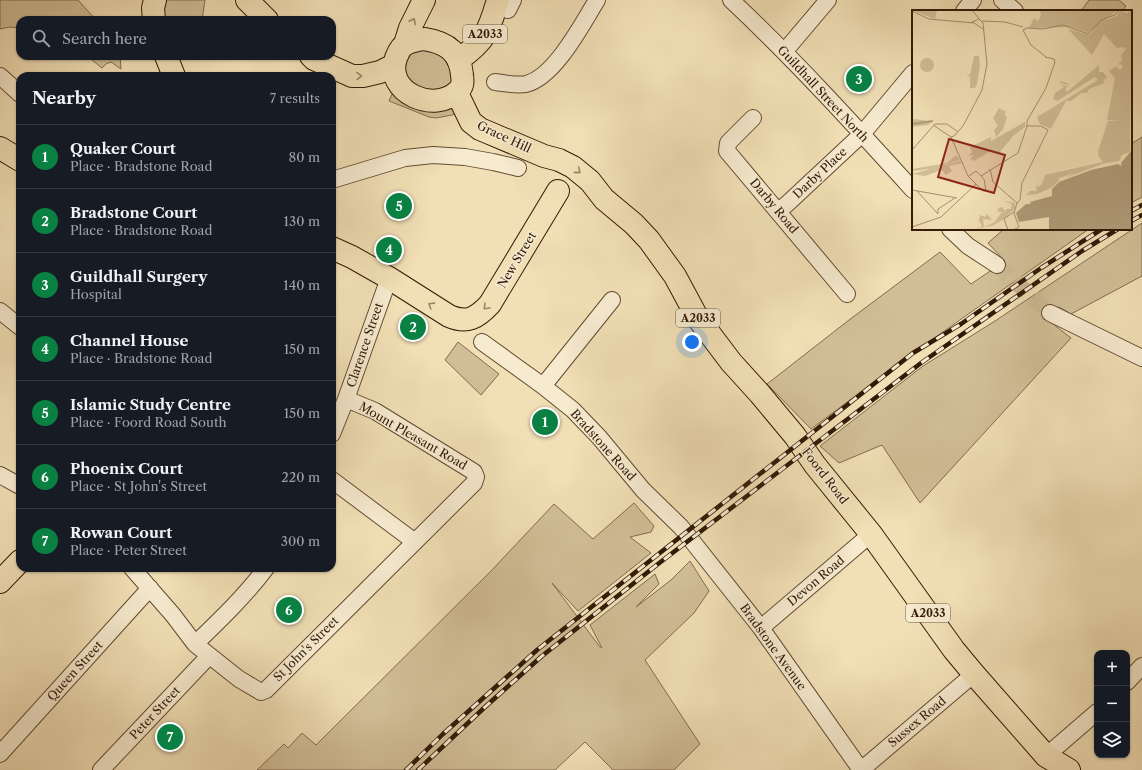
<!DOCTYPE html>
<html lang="en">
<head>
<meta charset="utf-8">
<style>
  body { margin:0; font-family:"Libre Caslon Text",serif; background:#242831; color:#f1f3f6 }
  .controls { position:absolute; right:12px; bottom:12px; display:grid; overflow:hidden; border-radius:8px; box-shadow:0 1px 3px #0004 }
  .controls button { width:36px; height:36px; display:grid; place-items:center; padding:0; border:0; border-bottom:1px solid #363941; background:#171b24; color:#f1f3f6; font:20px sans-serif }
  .you { position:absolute; left:692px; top:342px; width:14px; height:14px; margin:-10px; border:3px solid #fff; border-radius:50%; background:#1a73e8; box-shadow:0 0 0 6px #1a73e833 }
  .badge { display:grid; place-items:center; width:26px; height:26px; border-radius:50%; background:#0b8043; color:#fff; font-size:13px; font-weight:700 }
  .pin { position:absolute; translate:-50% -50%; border:2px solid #fff; box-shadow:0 1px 4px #0006 }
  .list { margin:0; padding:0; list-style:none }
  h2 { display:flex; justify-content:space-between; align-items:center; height:52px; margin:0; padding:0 16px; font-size:17px }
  h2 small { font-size:13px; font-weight:400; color:#9ea1a6 }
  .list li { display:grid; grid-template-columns:26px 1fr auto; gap:12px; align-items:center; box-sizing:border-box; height:64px; padding:0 16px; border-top:1px solid #363941 }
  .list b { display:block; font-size:15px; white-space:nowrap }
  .list p { margin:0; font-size:13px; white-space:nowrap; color:#9ea1a6 }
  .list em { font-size:13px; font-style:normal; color:#9ea1a6 }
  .icon { flex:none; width:22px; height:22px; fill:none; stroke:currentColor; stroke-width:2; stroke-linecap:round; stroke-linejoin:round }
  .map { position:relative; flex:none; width:1142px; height:770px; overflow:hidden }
  .search { position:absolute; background:#171b24; box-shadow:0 1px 3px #0004; left:16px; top:16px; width:320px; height:44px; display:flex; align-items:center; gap:10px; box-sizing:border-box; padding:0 14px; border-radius:12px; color:#9ea1a6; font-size:15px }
  .panel { position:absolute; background:#171b24; box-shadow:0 1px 3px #0004; left:16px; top:72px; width:320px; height:500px; border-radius:12px }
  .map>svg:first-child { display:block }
</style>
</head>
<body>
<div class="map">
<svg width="1142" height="770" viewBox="0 0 1142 770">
  <rect width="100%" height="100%" fill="#f1dfb5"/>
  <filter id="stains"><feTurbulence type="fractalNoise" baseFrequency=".005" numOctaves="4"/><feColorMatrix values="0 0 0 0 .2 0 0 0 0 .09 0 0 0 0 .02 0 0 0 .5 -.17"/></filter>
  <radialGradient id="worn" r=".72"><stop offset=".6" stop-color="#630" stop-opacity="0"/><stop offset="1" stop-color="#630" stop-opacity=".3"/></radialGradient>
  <!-- green -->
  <path fill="#d1be97" stroke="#826c4f" d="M0 0H78L96 20H20V28L10 27 0 29Z
    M166 0H205L202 20H164L163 9Z
    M1089 0H1119L1126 6 1122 11H1081Z
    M420 46 449 57 455 80 441 94 409 84 403 60Z
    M87 56H120L121 69 111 62 106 64 102 68Z
    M393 92 402 102 427 111H438L453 106 457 114 436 118 429 117 389 101Z
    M1142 137V197L1131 203V144Z
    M1142 223V276L1071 314 1059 307 1044 317 1071 338 920 503 882 445 839 463 820 446 923 366 995 321Z
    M1004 229H1089L913 353 811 429 767 384 849 320 940 252 971 284 1005 261 988 243Z
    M458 342 499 374 481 395 445 360Z
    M634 503 654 526 651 532 630 537 651 553 578 611 552 583 600 647 602 648 590 625 655 574 659 584 636 607 671 580 690 561 709 591 694 613 645 660 700 744 674 770H613L585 742 555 770H257L284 744 288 748 302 733 316 745 491 571 554 504 593 539Z"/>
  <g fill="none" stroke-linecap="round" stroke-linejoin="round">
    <!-- street-tunnel -->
    <path stroke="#cbb892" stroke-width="16" stroke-dasharray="16 8" stroke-linecap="butt" d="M997 265 1050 313"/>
    <!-- street casing -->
    <g stroke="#624b32" stroke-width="18">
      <path id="street" d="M731 0C795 60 854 125 913 190
        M1002 0 1015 11
        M508 10 513 0
        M964 11 973 0
        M784 52 828 0
        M0 76 20 94
        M495 82C505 83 516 86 526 84 555 77 582 24 597 0
        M753 118 728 143 727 151 847 294
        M332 180 405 158 433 155 465 157 493 162 518 168
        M778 211 787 204 862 134 913 73
        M950 229 968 246 997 265
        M0 311 20 327
        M1050 313 1142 358
        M482 342 543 386 573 410 599 437 643 490 681 527 761 628 861 770
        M543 386 612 300
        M332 434 346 399 389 278
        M0 475 20 486
        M332 480 415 542
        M132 568 173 615 195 644 239 679 261 692 266 690 474 483 476 477 474 472 375 411 346 399
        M761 628 871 534
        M195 644C220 620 245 596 266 568
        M1127 682 1142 666
        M0 754 150 588
        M1046 756 1097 712
        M101 770 209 656
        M861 770 974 674"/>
    </g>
    <!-- primary casing -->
    <g stroke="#321a07" stroke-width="24">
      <path id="primary" d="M247 0 267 20
        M154 20 153 8 155 0
        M424 39C445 42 460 51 462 75 463 82 463 86 458 91 435 114 384 93 396 58 398 53 401 46 406 44 411 41 418 40 424 39Z
        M405 44 410 28 424 0
        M166 56 174 76
        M311 56 314 59 352 76H363L380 72 394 65
        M458 60C486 41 489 30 498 0
        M457 93 471 122 480 129 544 156 559 160 573 167 590 181 604 199 634 224 649 240 675 276 697 317 731 362 760 394 795 436 815 465 871 534 954 650 974 674 1046 756 1069 770
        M0 148 20 160
        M332 248 352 257 389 278 449 316C467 324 477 318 490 304L558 191
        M0 582 20 561"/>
    </g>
    <!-- street -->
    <use href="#street" stroke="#f6eacf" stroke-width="16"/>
    <!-- primary -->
    <use href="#primary" stroke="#f1dfb5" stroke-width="22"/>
    <!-- rail casing -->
    <g stroke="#321a07" stroke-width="4.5">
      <path id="rail" d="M1131 211 1142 205
        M1131 221 1142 215
        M406 770 443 734 537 650 913 353 961 324 1041 268 1102 229
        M418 770 485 707 542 656 658 564 921 363 1082 251 1118 229"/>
    </g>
    <!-- rail -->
    <use href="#rail" stroke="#f6eacf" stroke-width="3" stroke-dasharray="9" stroke-linecap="butt"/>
  </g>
  <!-- one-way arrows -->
  <defs><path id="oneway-chevron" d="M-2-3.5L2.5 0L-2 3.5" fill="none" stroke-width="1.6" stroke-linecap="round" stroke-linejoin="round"/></defs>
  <g stroke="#9b8667">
    <use href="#oneway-chevron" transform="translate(413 21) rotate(-63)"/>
    <use href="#oneway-chevron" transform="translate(359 76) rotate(-1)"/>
    <use href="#oneway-chevron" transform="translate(578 171) rotate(40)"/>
    <use href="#oneway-chevron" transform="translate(431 305) rotate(-148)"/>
    <use href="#oneway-chevron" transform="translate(486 307) rotate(134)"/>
  </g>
  <g text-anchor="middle" stroke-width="3" stroke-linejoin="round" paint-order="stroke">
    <!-- shield labels -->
    <g fill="#f6eacf" stroke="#6d5843" stroke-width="1">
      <rect x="463" y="25" width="44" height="18" rx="3"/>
      <rect x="676" y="309" width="44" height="18" rx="3"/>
      <rect x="906" y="604" width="44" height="18" rx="3"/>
    </g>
    <g font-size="11" font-weight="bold" fill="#321a07">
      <text x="485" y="38">A2033</text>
      <text x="698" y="322">A2033</text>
      <text x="928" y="617">A2033</text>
    </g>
    <!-- street labels -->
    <g font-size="12" fill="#321a07" stroke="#f6eacf">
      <text transform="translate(823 94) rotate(47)" y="4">Guildhall Street North</text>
      <text transform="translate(504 137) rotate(25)" y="4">Grace Hill</text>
      <text transform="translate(820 173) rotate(-43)" y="4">Darby Place</text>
      <text transform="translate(774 206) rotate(50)" y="4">Darby Road</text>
      <text transform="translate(517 260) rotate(-59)" y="4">New Street</text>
      <text transform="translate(365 345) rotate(-71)" y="4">Clarence Street</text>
      <text transform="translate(413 436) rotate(30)" y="4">Mount Pleasant Road</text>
      <text transform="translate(603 445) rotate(48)" y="4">Bradstone Road</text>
      <text transform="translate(825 476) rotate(52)" y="4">Foord Road</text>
      <text transform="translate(816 581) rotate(-40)" y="4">Devon Road</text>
      <text transform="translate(773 647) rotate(54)" y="4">Bradstone Avenue</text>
      <text transform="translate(306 649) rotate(-45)" y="4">St John's Street</text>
      <text transform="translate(75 671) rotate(-48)" y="4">Queen Street</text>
      <text transform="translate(155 713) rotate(-47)" y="4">Peter Street</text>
      <text transform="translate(917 722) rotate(-40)" y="4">Sussex Road</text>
    </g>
  </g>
  <!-- overview -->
  <g transform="translate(912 10)">
    <rect width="220" height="220" fill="#f1dfb5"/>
    <path d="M0 0H25L23 9ZM126 0H206L176 23 159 17 118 18 113 16 117 18 122 8 126 11 128 8 129 3ZM208 0 215 3 220 0 218 142 210 145 207 151 190 154 153 168 162 163 148 168 147 166V171L139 178 125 184 114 185 118 181H125L124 175 126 177 130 174 133 165 191 152 187 147 186 141 196 111H208L195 110 203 68 197 61 205 56 206 59H210V55L206 54 210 51 209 45 216 37 212 39 211 37 205 38 192 24 183 40 188 43 183 40 180 45 156 19 177 25 188 12 205 6ZM62 46H67L68 55 65 74 63 78H58V67L54 64 58 65ZM8 55a7 7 0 1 1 14 0a7 7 0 1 1-14 0ZM187 55V62H191L195 68 191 70 192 73 177 79 175 83H169L159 91H154L139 119 128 114 125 107 186 70 183 67 142 93 145 91 141 89 143 83 152 77 147 74 153 76 156 75 148 73 149 71 157 74 153 79 155 82ZM87 98 93 101 94 98 93 106 95 107 91 119 84 127 82 120 86 116 81 108ZM0 109 11 110 20 112 16 115 0 117ZM113 112V117L101 126 88 142H77L62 151 58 149 62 145 56 146 60 142 58 137 79 127V131ZM44 145 48 150 19 159 0 161V159L35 153ZM48 151 50 153 37 156 40 161 34 165 30 160 13 166 0 164ZM92 191 103 193V198L93 208 82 215 61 220 70 217 67 210 68 205 73 207 75 204 80 210 71 209 72 217 83 212 89 203H93L85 201 87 198 90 197 94 202V199H99L100 194Z" fill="#d1be97"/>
    <path d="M220 140V220H137V207L107 212 104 203 114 194H119L118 192 140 186V179L147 172 179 160 206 154 210 156 209 153Z" fill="#b09c7a"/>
    <path fill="none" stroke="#b09c7a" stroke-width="2" d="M0 114 21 111"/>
    <path fill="none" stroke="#a5906f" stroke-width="1" d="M60 0 68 10M0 1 17 9 62 13 71 19M70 11 93 12 111 17M115 18 131 19 151 15 176 24 189 10 203 5 207 0M115 18 111 20 119 35 134 47M21 115 39 127 42 126 51 116 70 80 75 54 71 13 67 9 58 13M115 116V111L134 78 143 52 142 49 133 47M39 127 56 166 71 181H74L72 169 64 161 57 166M0 140 23 114H35L46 122M78 159 81 172 105 193 102 203M69 166 106 143 115 116M0 180 45 188M5 181 26 204M105 193 108 190 110 173 136 120 129 116H115M26 204V199L43 188M0 217 29 207 64 174M96 220 92 209 103 201M101 220 107 217 102 203"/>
    <path fill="#8f2418" fill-opacity="0.15" stroke="#8f2418" stroke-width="2" d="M37 129 93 145 82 183 26 167Z"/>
    <rect width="220" height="220" fill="none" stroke="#321a07" stroke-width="2"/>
  </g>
  <rect width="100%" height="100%" filter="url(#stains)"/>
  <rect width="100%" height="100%" fill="url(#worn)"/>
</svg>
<div class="controls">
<button>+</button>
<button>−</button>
<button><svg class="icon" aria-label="layers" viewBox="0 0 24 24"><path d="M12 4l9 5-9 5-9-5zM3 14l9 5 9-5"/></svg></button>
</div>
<div class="you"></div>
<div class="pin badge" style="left:545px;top:422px">1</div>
<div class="pin badge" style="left:413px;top:327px">2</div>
<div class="pin badge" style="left:859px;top:79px">3</div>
<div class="pin badge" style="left:389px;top:250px">4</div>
<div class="pin badge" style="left:399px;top:206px">5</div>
<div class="pin badge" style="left:289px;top:610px">6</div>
<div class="pin badge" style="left:170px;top:737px">7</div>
<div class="search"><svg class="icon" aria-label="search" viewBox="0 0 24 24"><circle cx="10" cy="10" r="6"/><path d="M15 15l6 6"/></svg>Search here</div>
<section class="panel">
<h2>Nearby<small>7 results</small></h2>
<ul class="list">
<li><span class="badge">1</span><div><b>Quaker Court</b><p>Place · Bradstone Road</p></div><em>80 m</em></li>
<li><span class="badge">2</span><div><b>Bradstone Court</b><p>Place · Bradstone Road</p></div><em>130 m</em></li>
<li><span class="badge">3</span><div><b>Guildhall Surgery</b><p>Hospital</p></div><em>140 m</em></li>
<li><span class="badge">4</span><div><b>Channel House</b><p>Place · Bradstone Road</p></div><em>150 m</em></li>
<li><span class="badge">5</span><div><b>Islamic Study Centre</b><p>Place · Foord Road South</p></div><em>150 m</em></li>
<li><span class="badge">6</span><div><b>Phoenix Court</b><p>Place · St John's Street</p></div><em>220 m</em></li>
<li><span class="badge">7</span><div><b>Rowan Court</b><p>Place · Peter Street</p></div><em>300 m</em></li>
</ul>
</section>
</div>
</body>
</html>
